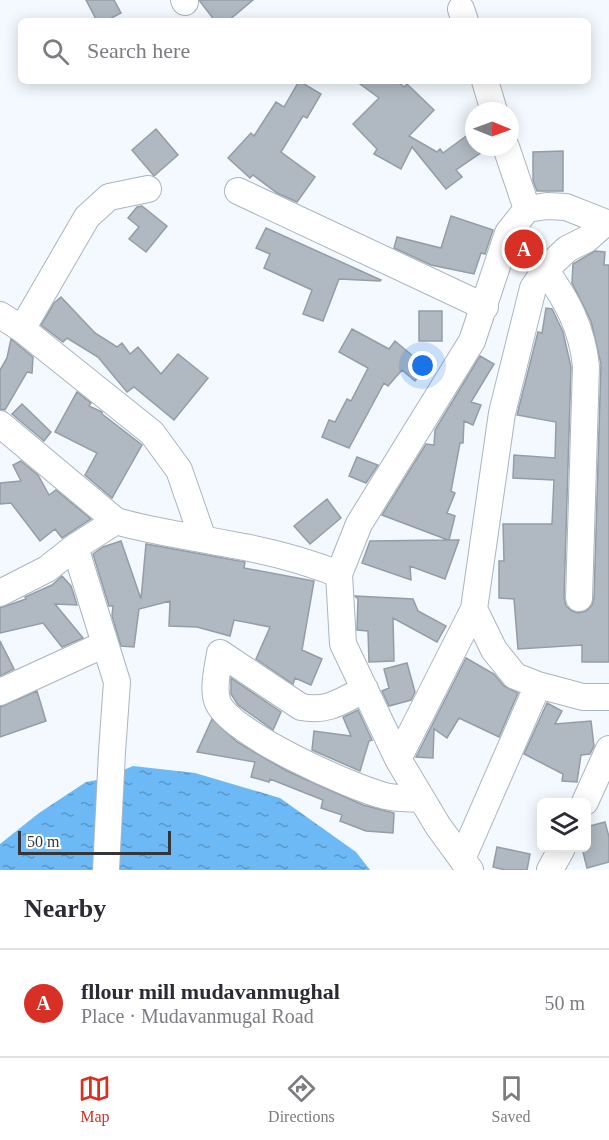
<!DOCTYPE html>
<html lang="en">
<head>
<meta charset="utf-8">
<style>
  body { margin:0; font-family:Georgia,serif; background:#f2f2f3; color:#2b2b33 }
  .controls { position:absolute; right:18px; bottom:18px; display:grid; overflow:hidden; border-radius:9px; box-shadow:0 3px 15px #0003 }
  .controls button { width:54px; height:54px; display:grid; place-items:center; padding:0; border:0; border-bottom:2px solid #e1e1e2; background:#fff; color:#2b2b33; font:30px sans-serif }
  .compass { position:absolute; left:465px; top:102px; width:54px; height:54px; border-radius:50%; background:#fff; box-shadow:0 3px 15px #0003; rotate:91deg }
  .scale { position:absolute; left:18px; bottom:15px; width:153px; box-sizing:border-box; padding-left:6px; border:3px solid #323539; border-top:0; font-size:16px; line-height:21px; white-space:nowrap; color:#323539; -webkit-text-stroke:4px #fff; paint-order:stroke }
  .you { position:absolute; left:423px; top:366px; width:21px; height:21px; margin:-15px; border:4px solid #fff; border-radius:50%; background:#1a73e8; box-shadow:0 0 0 9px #1a73e833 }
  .badge { display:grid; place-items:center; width:39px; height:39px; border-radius:50%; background:#d93025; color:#fff; font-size:20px; font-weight:700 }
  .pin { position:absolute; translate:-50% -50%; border:3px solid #fff; box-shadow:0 2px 6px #0006 }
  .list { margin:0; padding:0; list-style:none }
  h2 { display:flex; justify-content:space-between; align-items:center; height:78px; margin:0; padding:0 24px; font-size:26px }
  h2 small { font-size:20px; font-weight:400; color:#7c7c81 }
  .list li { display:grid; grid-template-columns:39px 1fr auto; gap:18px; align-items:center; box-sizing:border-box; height:108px; padding:0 24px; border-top:2px solid #e1e1e2 }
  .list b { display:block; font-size:22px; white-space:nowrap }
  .list p { margin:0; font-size:20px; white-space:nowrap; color:#7c7c81 }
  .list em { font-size:20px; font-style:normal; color:#7c7c81 }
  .icon { flex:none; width:33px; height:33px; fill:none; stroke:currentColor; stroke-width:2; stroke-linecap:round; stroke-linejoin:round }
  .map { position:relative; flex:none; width:609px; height:870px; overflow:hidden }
  .search { position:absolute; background:#fff; box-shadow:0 3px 15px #0003; left:18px; right:18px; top:18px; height:66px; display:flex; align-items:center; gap:15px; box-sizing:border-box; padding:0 21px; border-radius:9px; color:#7c7c81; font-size:22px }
  .sheet { height:186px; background:#fff }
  nav { display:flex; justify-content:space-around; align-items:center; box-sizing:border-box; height:84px; border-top:2px solid #e1e1e2; background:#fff; font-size:16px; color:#7c7c81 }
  nav a { display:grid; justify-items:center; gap:3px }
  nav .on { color:#d93025 }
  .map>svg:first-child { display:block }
</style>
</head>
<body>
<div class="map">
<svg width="609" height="870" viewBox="0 0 609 870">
  <defs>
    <pattern id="water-ripples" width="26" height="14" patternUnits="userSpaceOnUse" patternTransform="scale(1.5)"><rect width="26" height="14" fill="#6cb9f5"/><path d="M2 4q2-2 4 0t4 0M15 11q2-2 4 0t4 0" fill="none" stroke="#5997c7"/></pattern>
  </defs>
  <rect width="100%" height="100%" fill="#f3f9fe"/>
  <!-- water -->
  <path fill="url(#water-ripples)" d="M133 766 195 773 280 798 356 852 370 870H0V844L39 813 86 782 102 779Z"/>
  <!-- building -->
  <path fill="#b0b9c1" stroke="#949da5" stroke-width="1.5" d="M86 0H114L121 13 106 21H97Z
    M199 0H253L228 21H215Z
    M299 81 321 94 307 118 303 116 281 152 315 177 297 202 277 193 253 175 250 178 228 158 251 133 254 136 276 102 284 107Z
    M356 81H397L404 87 407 84 434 110 409 136 437 152 440 149 443 153 469 134 474 141V147H478L482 152 456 170 462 177 446 189 412 147 401 169 374 154 377 149 353 124 379 98Z
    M156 129 178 155 154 176 132 150Z
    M563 151V191H537L533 181V152Z
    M142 206 167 226 146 252 129 239 139 227 128 218 137 207Z
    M451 216 493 230 485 254 481 253 474 274 431 265 394 248 397 237 441 248Z
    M266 228 381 280 380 281 339 279 323 321 303 314 312 290 264 268 270 254 256 248Z
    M528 232 540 237 535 255 530 264 515 260 521 240Z
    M595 251 605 252 604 265H609V662H582V645L518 649 514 599 499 598V561H504L503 524H552L554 480 513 478 514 455 555 458 556 422 517 415 538 332 542 333 546 308 552 309 563 332 571 367 564 598 566 606 572 611 578 613 586 611 592 605 594 598 601 364 591 321 572 283 573 264Z
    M61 297 95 333 117 347 122 343 130 354 138 347 161 374 178 354 208 378 174 420 134 387 127 392 98 357 67 338 63 342 41 325 54 303Z
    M419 311H442V341H419Z
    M352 329 389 349 395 341 426 367 415 381 402 370 388 386 384 383 349 448 322 437 329 420 335 422 347 399 351 401 368 368 339 352Z
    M11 339 33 357 32 373 27 372 5 410 0 409V370L7 358Z
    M480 356 494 364 471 402 481 405 473 425 464 421 463 443H460L451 491 455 493 447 513 455 516 449 540H459L445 579 410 566 411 580 362 563 370 541 448 540 382 515 426 444 434 445 435 430Z
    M77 392 91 403 89 406 102 412V414L142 445 112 498 85 475 97 453 55 432Z
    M22 404 51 432 44 441 12 414Z
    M357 457 378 465 366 483 349 476Z
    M21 461 38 475 49 495 56 490 91 519 62 538 55 529 40 541 11 503 0 504V483L21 481 13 465Z
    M327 499 341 518 310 544 294 526Z
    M121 541 141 599 146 544 245 562 244 568 314 581 302 650 322 659 311 685 295 678 293 684 256 659 270 627 234 620 230 636 197 627 169 626 170 601 139 609 134 647 121 646 112 616 113 606H109L93 554 103 547Z
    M62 576 71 586 77 605 55 604 83 638 62 647 43 623 0 633V608L26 599 25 597 52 585Z
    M355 596 413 599 418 611 446 626 437 642 393 618 394 661 369 662 368 631 357 630 358 599Z
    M0 641 14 669 0 676Z
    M466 658 494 674 504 686 518 693 499 737 459 718 447 738 434 729 433 758 416 757Z
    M407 663 415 692 411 700 389 706 382 691 389 688 384 669Z
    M231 678 281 712 273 730 238 705 231 694Z
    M37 691 46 721 0 737V707Z
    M547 703 562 711 555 724 591 721 594 746 590 754 581 755 577 782 562 781 563 774 524 754Z
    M358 710 372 740 369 741 360 771 312 750 314 731 351 736 343 717Z
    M212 719 237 742 287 771 363 805 394 813 393 833 366 831 340 821 342 815 321 808 323 800 270 779 269 782 251 777 255 762 197 752Z
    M605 822 609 837V862L587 868 582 848H586V827Z
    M497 847 530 854 527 870H505L493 867Z"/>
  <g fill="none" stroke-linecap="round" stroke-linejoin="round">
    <!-- minor casing -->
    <g stroke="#abb5bd" stroke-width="28">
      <path id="minor" d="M184 0 185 2
        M461 9 465 21
        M485 81 494 111
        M506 147 527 209
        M238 191 485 307
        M605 223 587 239 567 249 545 270 533 288 502 413 474 609 494 650 515 676 538 685 583 697H609
        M545 270C567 300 582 328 586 366L579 598
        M0 315 22 329 152 433 179 470 203 539
        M22 329 87 217 109 197 148 189
        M0 424 116 521
        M0 593 47 569 75 547
        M365 689C341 701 329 712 301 707L220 653C218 667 212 689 218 703 232 734 350 787 385 796 397 799 410 798 422 799
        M0 692 105 644
        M398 759 474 609
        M585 802 609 749
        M462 859 538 685
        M106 870 112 752 117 682 75 547 116 521C154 532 194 537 233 545 269 551 305 561 339 574
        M470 870 438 826 398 759 343 644 339 574 359 524 472 341 508 233 527 209 547 206 566 207 609 224
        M550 870 562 848"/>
    </g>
    <!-- minor -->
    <use href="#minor" stroke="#fff" stroke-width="26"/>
  </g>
</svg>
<div class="controls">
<button><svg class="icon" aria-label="layers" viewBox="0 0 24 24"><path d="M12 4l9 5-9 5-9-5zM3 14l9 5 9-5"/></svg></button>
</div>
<svg class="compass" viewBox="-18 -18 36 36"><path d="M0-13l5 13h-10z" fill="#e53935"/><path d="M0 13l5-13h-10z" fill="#7c7c81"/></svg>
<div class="scale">50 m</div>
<div class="you"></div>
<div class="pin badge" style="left:524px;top:249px">A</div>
<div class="search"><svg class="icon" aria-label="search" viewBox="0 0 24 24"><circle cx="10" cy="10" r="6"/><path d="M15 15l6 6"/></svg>Search here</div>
</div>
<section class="sheet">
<h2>Nearby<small></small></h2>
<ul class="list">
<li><span class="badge">A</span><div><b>fllour mill mudavanmughal</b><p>Place · Mudavanmugal Road</p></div><em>50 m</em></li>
</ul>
</section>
<nav>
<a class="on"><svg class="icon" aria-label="map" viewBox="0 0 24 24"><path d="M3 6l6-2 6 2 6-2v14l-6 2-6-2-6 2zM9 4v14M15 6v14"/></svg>Map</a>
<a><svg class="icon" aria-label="directions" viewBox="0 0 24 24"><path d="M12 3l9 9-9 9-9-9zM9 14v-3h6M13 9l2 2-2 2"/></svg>Directions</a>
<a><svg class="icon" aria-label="saved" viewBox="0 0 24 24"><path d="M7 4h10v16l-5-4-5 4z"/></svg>Saved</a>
</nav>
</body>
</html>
